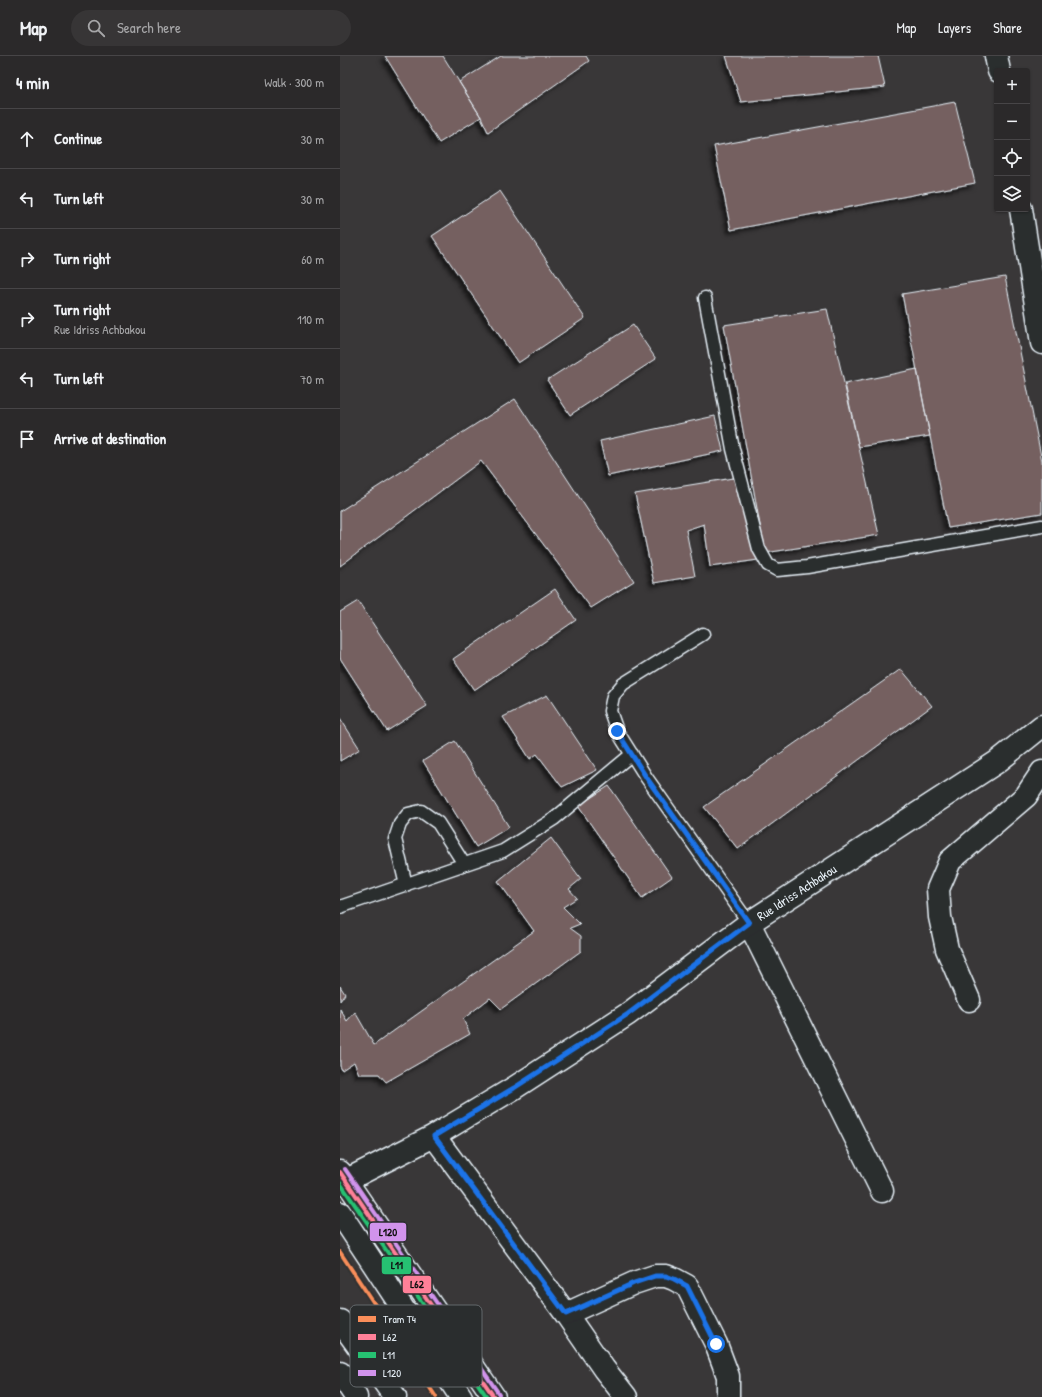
<!DOCTYPE html>
<html lang="en">
<head>
<meta charset="utf-8">
<style>
  body { margin:0; font-family:"Patrick Hand",sans-serif; background:#373536; color:#f1f3f6 }
  .controls { position:absolute; right:12px; top:12px; display:grid; overflow:hidden; border-radius:4px; box-shadow:0 1px 3px #0004 }
  .controls button { width:36px; height:36px; display:grid; place-items:center; padding:0; border:0; border-bottom:1px solid #474547; background:#2b292a; color:#f1f3f6; font:20px sans-serif }
  .stop { position:absolute; width:12px; height:12px; margin:-9px; border:3px solid #1a73e8; border-radius:50%; background:#fff }
  .stop.end { background:#1a73e8; border-color:#fff; box-shadow:0 1px 4px #0008 }
  .list { margin:0; padding:0; list-style:none }
  h2 { display:flex; justify-content:space-between; align-items:center; height:52px; margin:0; padding:0 16px; font-size:17px }
  h2 small { font-size:13px; font-weight:400; color:#a6a6a8 }
  .list li { display:grid; grid-template-columns:26px 1fr auto; gap:12px; align-items:center; box-sizing:border-box; height:60px; padding:0 16px; border-top:1px solid #474547 }
  .list b { display:block; font-size:15px; white-space:nowrap }
  .list p { margin:0; font-size:13px; white-space:nowrap; color:#a6a6a8 }
  .list em { font-size:13px; font-style:normal; color:#a6a6a8 }
  .icon { flex:none; width:22px; height:22px; fill:none; stroke:currentColor; stroke-width:2; stroke-linecap:round; stroke-linejoin:round }
  .map { position:relative; flex:none; width:702px; height:1341px; overflow:hidden }
  header { display:flex; align-items:center; gap:24px; box-sizing:border-box; height:56px; padding:0 20px; background:#2b292a; border-bottom:1px solid #474547 }
  header strong { font-size:19px }
  nav { display:flex; gap:22px; margin-inline-start:auto; font-size:14px }
  .search { width:280px; height:36px; background:#373536; display:flex; align-items:center; gap:10px; box-sizing:border-box; padding:0 14px; border-radius:22px; color:#a6a6a8; font-size:15px }
  main { display:flex }
  aside { flex:1; background:#2b292a }
  .map>svg:first-child { display:block }
</style>
</head>
<body>
<header>
<strong>Map</strong>
<div class="search"><svg class="icon" aria-label="search" viewBox="0 0 24 24"><circle cx="10" cy="10" r="6"/><path d="M15 15l6 6"/></svg>Search here</div>
<nav><a>Map</a><a>Layers</a><a>Share</a></nav>
</header>
<main>
<aside>
<h2>4 min<small>Walk · 300 m</small></h2>
<ul class="list">
<li><svg class="icon" aria-label="ahead" viewBox="0 0 24 24"><path d="M12 20V5M6 11l6-6 6 6"/></svg><div><b>Continue</b></div><em>30 m</em></li>
<li><svg class="icon" aria-label="left" viewBox="0 0 24 24"><path d="M17 20v-9H6M10 6l-5 5 5 5"/></svg><div><b>Turn left</b></div><em>30 m</em></li>
<li><svg class="icon" aria-label="right" viewBox="0 0 24 24"><path d="M7 20v-9h11M14 6l5 5-5 5"/></svg><div><b>Turn right</b></div><em>60 m</em></li>
<li><svg class="icon" aria-label="right" viewBox="0 0 24 24"><path d="M7 20v-9h11M14 6l5 5-5 5"/></svg><div><b>Turn right</b><p>Rue Idriss Achbakou</p></div><em>110 m</em></li>
<li><svg class="icon" aria-label="left" viewBox="0 0 24 24"><path d="M17 20v-9H6M10 6l-5 5 5 5"/></svg><div><b>Turn left</b></div><em>70 m</em></li>
<li><svg class="icon" aria-label="arrive" viewBox="0 0 24 24"><path d="M6 21V4h12l-3 4 3 4H6"/></svg><div><b>Arrive at destination</b></div></li>
</ul>
</aside>
<div class="map">
<svg width="702" height="1341" viewBox="0 0 702 1341">
  <defs>
    <filter id="shadow"><feDropShadow dx="-3.5" dy="3.5" stdDeviation="2" flood-color="#0009"/></filter>
  </defs>
  <rect width="100%" height="100%" fill="#393738"/>
  <filter id="ink" filterUnits="userSpaceOnUse"><feTurbulence type="fractalNoise" baseFrequency=".025" numOctaves="2"/><feDisplacementMap in="SourceGraphic" scale="8" xChannelSelector="R" yChannelSelector="G"/><feConvolveMatrix kernelMatrix="1 2 1 2 8 2 1 2 1" color-interpolation-filters="sRGB"/></filter>
  <g filter="url(#ink)">
    <!-- building -->
    <path fill="#746161" stroke="#e8f1f8" filter="url(#shadow)" d="M45 0H103L141 61 99 87Z
      M161 0H246L249 5 148 76 141 61 119 26Z
      M386 0H538L545 31 401 46Z
      M615 46 635 127 391 174 374 90Z
      M160 135 245 262 178 307 92 180Z
      M665 221 702 405V457L608 472 562 238Z
      M487 253 539 479 425 497 384 269Z
      M293 269 316 303 230 359 207 324Z
      M577 313 590 380 519 391 505 328Z
      M175 343 294 525 251 552 141 405 0 510V455Z
      M375 360 383 395 268 420 260 385Z
      M399 421 418 504 370 511 364 468 346 474 355 520 314 527 295 438Z
      M215 533 236 564 134 634 113 603Z
      M18 545 87 650 47 675 0 602V556Z
      M561 613 592 650 398 793 364 751Z
      M207 639 257 714 222 731 197 698 190 703 163 661Z
      M0 662 20 693 0 705Z
      M115 685 169 771 136 791 83 705Z
      M269 730 332 821 302 842 238 750Z
      M211 782 241 823 229 833 237 842 223 851 240 868 230 872 241 880V895L161 953 150 942 123 963 130 978 46 1026 39 1018H19L14 1006 2 1014 0 1010V953L7 965 15 956 34 989 194 875 158 825Z
      M0 930 5 938 0 945Z"/>
    <g fill="none" stroke-linecap="round" stroke-linejoin="round">
      <!-- service casing -->
      <g stroke="#e8f1f8" stroke-width="15">
        <path id="service" d="M365 242 393 393 419 493 428 509 437 514 467 511 702 470
          M363 578 283 628 273 640 270 655 277 675 306 721 409 867
          M66 829 55 783 60 768 68 758 81 755 98 767 124 808
          M0 851 163 795 214 763 292 698"/>
      </g>
      <!-- minor casing -->
      <g stroke="#e8f1f8" stroke-width="25">
        <g id="minor">
          <path d="M656 0 659 15"/>
          <path d="M681 153 702 287"/>
          <path d="M409 867 542 1135"/>
          <path d="M629 944 607 893 600 861 598 833 610 805 686 740 702 716"/>
          <path d="M94 1080 226 1258 264 1313 286 1341"/>
          <path id="s1" d="M5 1125 94 1080 174 1032 288 958 409 867 657 706 702 670"/>
          <path d="M226 1258 294 1227 315 1220H326L334 1223 347 1230 376 1288 388 1320V1341"/>
        </g>
      </g>
      <!-- tertiary casing -->
      <g stroke="#e8f1f8" stroke-width="25">
        <path id="tertiary" d="M0 1116 154 1341
          M0 1317 16 1341"/>
      </g>
      <!-- trunk casing -->
      <g stroke="#e8f1f8" stroke-width="25">
        <path id="trunk" d="M0 1157 121 1341
          M0 1265 55 1341"/>
      </g>
      <!-- service -->
      <use href="#service" stroke="#2a2d2e" stroke-width="12"/>
      <!-- minor -->
      <use href="#minor" stroke="#2a2d2e" stroke-width="22"/>
      <!-- tertiary -->
      <use href="#tertiary" stroke="#2a2d2e" stroke-width="22"/>
      <!-- trunk -->
      <use href="#trunk" stroke="#2a2d2e" stroke-width="22"/>
      <!-- bus-1 casing -->
      <g stroke="#2a2d2e" stroke-width="7">
        <path id="bus-1" d="M0 1116 154 1341"/>
      </g>
      <!-- bus-2 casing -->
      <g stroke="#2a2d2e" stroke-width="7">
        <path id="bus-2" d="M0 1127 147 1341"/>
      </g>
      <!-- bus-3 casing -->
      <g stroke="#2a2d2e" stroke-width="7">
        <path id="bus-3" d="M5 1113 159 1338"/>
      </g>
      <!-- bus-1 -->
      <use href="#bus-1" stroke="#ff8098" stroke-width="4"/>
      <!-- bus-2 -->
      <use href="#bus-2" stroke="#26c172" stroke-width="4"/>
      <!-- bus-3 -->
      <use href="#bus-3" stroke="#d193ec" stroke-width="4"/>
      <!-- tram-1 casing -->
      <g stroke="#2a2d2e" stroke-width="7">
        <path id="tram-1" d="M0 1196 96 1341"/>
      </g>
      <!-- tram-1 -->
      <use href="#tram-1" stroke="#fa8e5a" stroke-width="4"/>
    </g>
  </g>
  <g fill="none" stroke-linecap="round" stroke-linejoin="round" filter="url(#ink)">
    <!-- route -->
    <path stroke="#1a73e8" stroke-width="5" d="M277 675 306 721 409 867 288 958 174 1032 94 1080 226 1258 294 1227 315 1220H326L334 1223 347 1230 376 1288"/>
  </g>
  <g text-anchor="middle" stroke-width="3" stroke-linejoin="round" paint-order="stroke">
    <!-- street labels -->
    <g font-size="13" fill="#e8f1f8" stroke="#2a2d2e">
      <text dy="5" stroke="none"><textPath href="#s1" startOffset="537">Rue Idriss Achbakou</textPath></text>
    </g>
  </g>
  <!-- legend -->
  <rect x="10" y="1249" width="132" height="82" rx="6" fill="#2a2d2e" stroke="#63686b" stroke-width="1"/>
  <rect x="18" y="1260" width="18" height="6" fill="#fa8e5a"/>
  <rect x="18" y="1278" width="18" height="6" fill="#ff8098"/>
  <rect x="18" y="1296" width="18" height="6" fill="#26c172"/>
  <rect x="18" y="1314" width="18" height="6" fill="#d193ec"/>
  <g font-size="11" fill="#e8f1f8">
    <text x="43" y="1267">Tram T4</text>
    <text x="43" y="1285">L62</text>
    <text x="43" y="1303">L11</text>
    <text x="43" y="1321">L120</text>
  </g>
  <g stroke="#2a2d2e" stroke-width="1.5">
    <rect x="29" y="1166" width="38" height="20" rx="4" fill="#d193ec"/>
    <rect x="41" y="1200" width="31" height="19" rx="4" fill="#26c172"/>
    <rect x="62" y="1219" width="30" height="19" rx="4" fill="#ff8098"/>
  </g>
  <g font-size="11" text-anchor="middle" font-weight="bold" fill="#111">
    <text x="48" y="1180">L120</text>
    <text x="57" y="1213">L11</text>
    <text x="77" y="1232">L62</text>
  </g>
</svg>
<div class="controls">
<button>+</button>
<button>−</button>
<button><svg class="icon" aria-label="locate" viewBox="0 0 24 24"><circle cx="12" cy="12" r="6"/><path d="M12 2v4M12 18v4M2 12h4M18 12h4"/></svg></button>
<button><svg class="icon" aria-label="layers" viewBox="0 0 24 24"><path d="M12 4l9 5-9 5-9-5zM3 14l9 5 9-5"/></svg></button>
</div>
<div class="stop" style="left:376px;top:1288px"></div>
<div class="stop end" style="left:277px;top:675px"></div>
</div>
</main>
</body>
</html>
